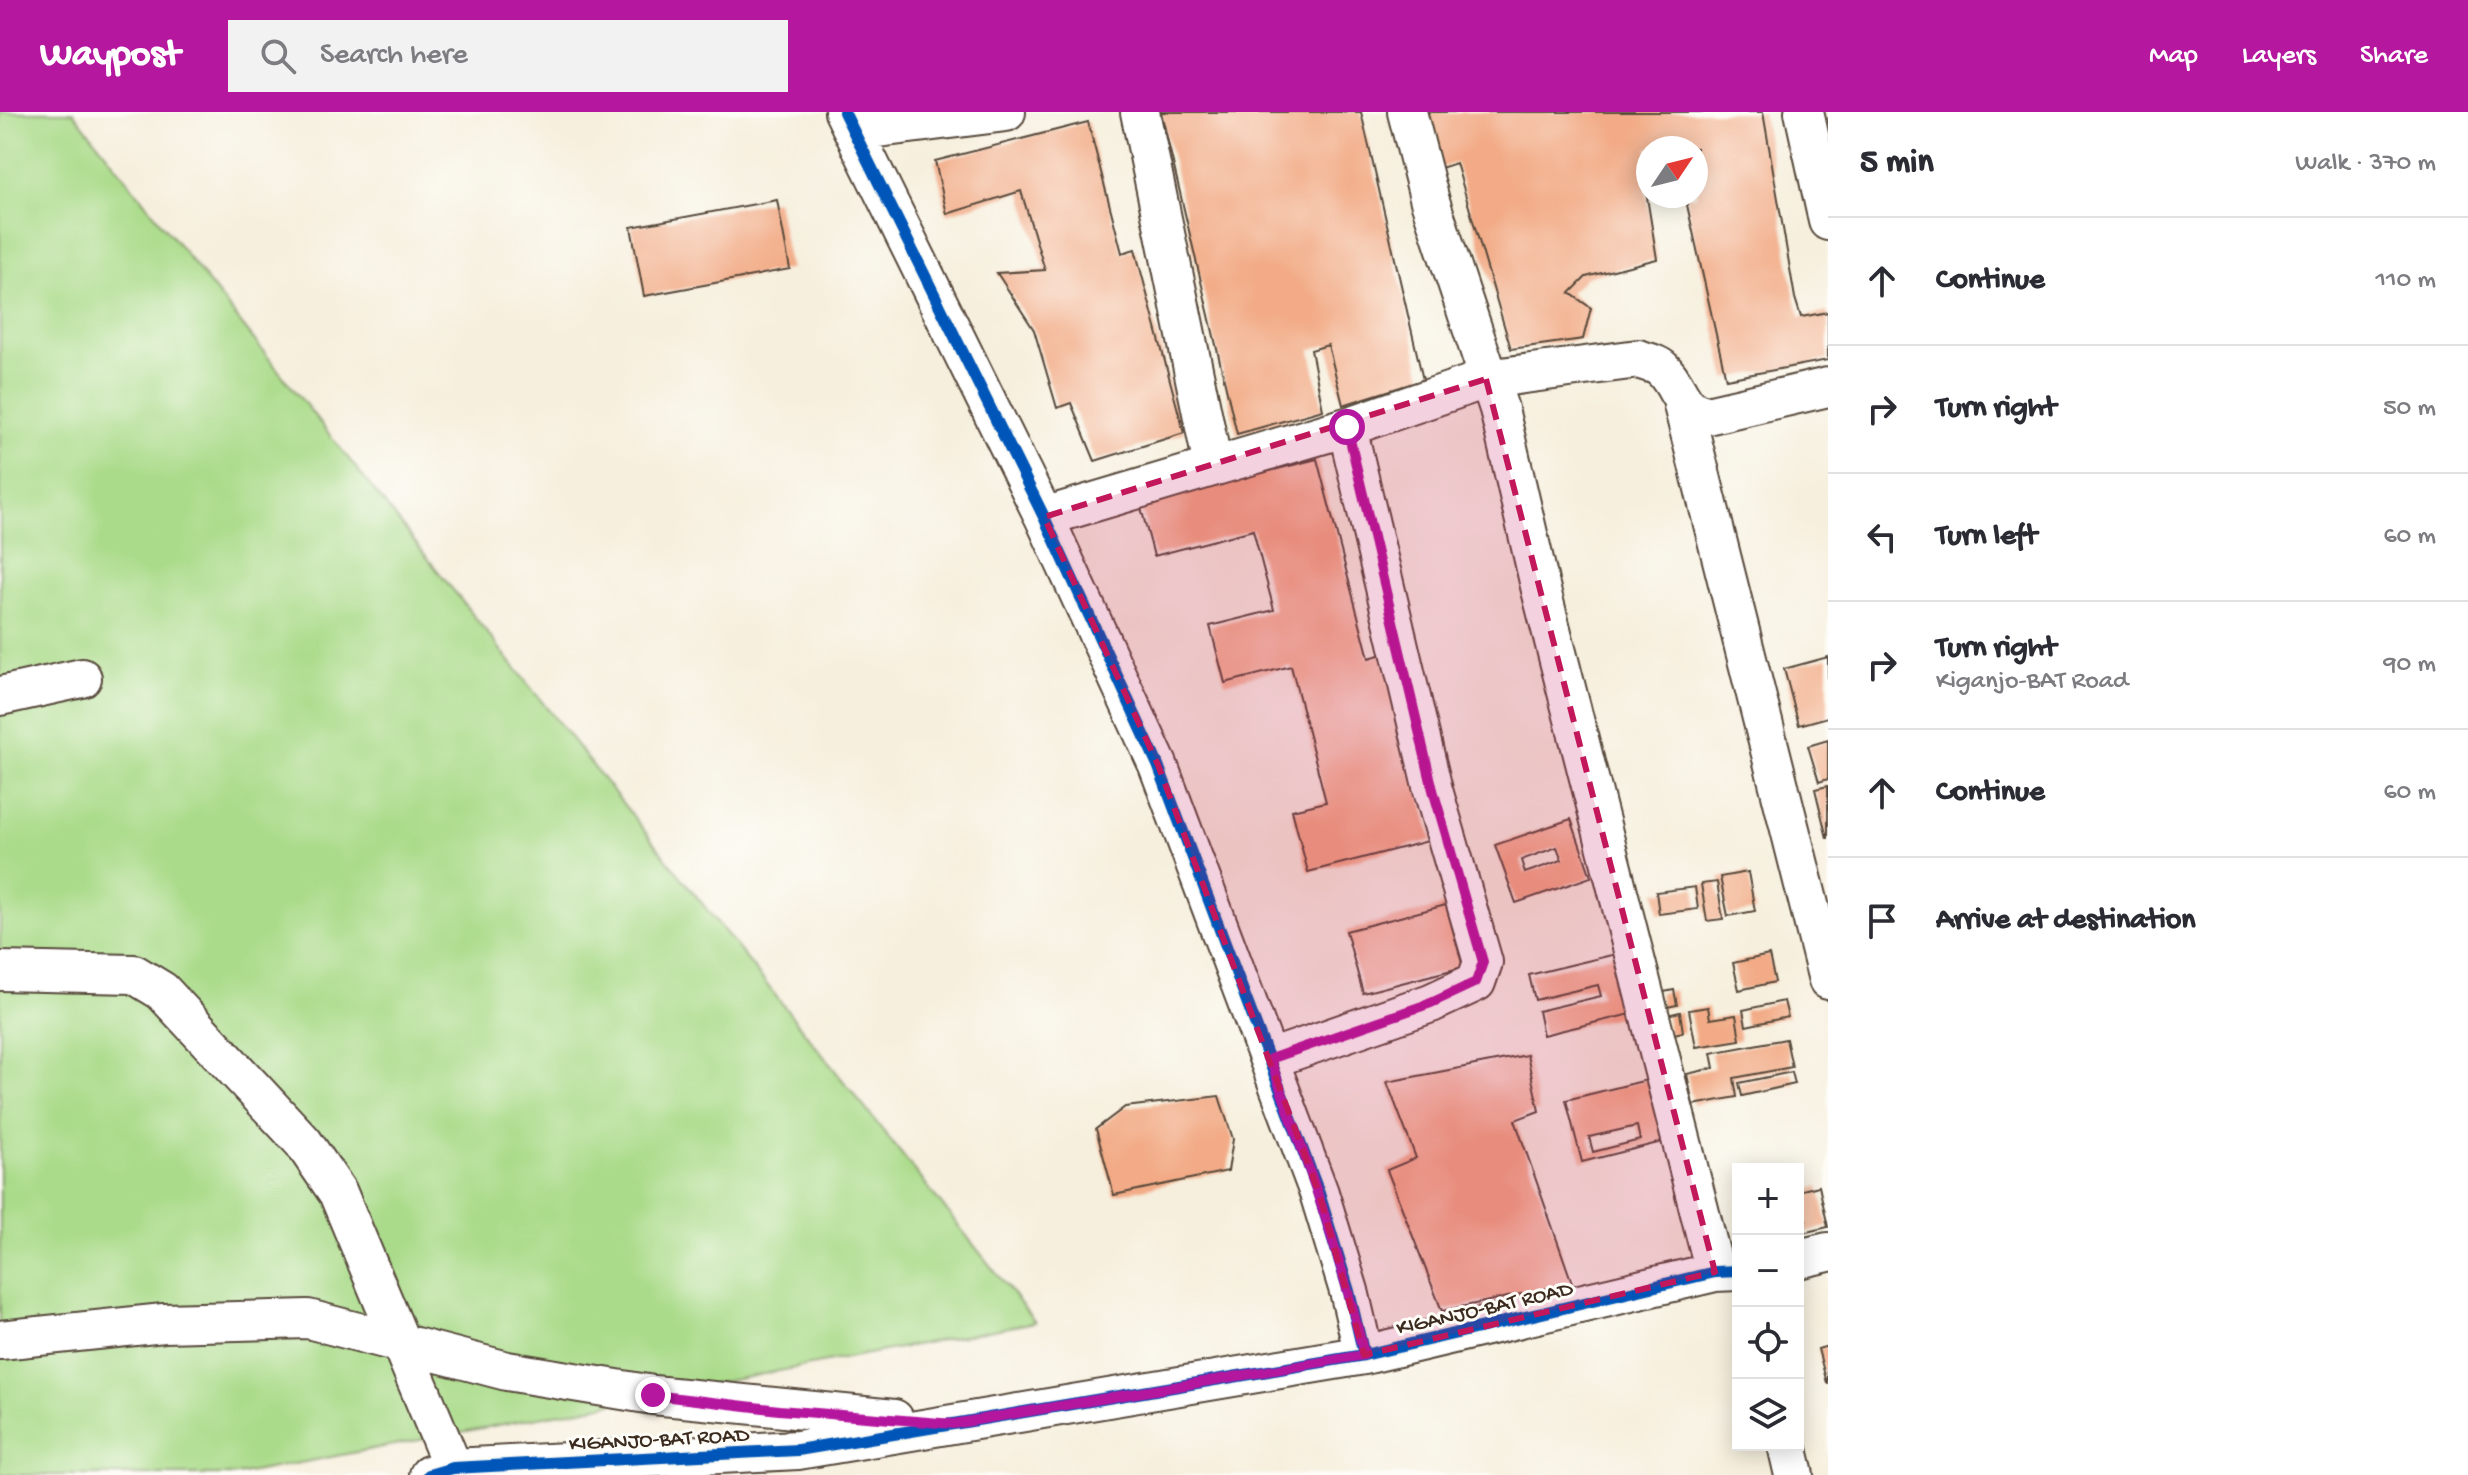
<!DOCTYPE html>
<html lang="en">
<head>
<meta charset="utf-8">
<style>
  body { margin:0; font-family:"Gochi Hand",sans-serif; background:#f2f2f3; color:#2b2b33 }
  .controls { position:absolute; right:24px; bottom:24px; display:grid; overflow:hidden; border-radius:0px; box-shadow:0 4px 20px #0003 }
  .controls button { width:72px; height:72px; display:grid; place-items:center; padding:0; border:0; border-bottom:2px solid #e1e1e2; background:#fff; color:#2b2b33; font:40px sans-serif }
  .compass { position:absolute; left:1636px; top:24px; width:72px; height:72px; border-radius:50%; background:#fff; box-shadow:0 4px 20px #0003; rotate:55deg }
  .stop { position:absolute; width:24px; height:24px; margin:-18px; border:6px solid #b5179e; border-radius:50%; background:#fff }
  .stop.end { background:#b5179e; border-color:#fff; box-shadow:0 2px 8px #0008 }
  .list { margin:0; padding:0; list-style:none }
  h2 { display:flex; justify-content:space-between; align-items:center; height:104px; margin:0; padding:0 32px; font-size:34px }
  h2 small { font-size:26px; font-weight:400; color:#7c7c81 }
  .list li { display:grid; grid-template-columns:52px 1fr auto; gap:24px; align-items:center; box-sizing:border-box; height:128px; padding:0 32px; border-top:2px solid #e1e1e2 }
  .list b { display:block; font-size:30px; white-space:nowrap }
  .list p { margin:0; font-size:26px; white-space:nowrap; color:#7c7c81 }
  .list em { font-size:26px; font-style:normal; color:#7c7c81 }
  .icon { flex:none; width:44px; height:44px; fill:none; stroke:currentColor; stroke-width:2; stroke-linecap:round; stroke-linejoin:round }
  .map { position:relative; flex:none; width:1828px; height:1363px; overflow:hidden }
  header { display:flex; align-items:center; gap:48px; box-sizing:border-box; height:112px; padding:0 40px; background:#b5179e; color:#fff }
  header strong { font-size:38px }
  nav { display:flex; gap:44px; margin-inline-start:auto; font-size:28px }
  .search { width:560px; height:72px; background:#f2f2f3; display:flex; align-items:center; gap:20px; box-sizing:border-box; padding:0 28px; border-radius:0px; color:#7c7c81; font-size:30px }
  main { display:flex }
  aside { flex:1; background:#fff }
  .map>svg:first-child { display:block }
</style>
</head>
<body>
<header>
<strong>Waypost</strong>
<div class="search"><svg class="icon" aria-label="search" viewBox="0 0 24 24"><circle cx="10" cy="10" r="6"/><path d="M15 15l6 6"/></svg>Search here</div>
<nav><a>Map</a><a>Layers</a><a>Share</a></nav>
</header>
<main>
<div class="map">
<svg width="1828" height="1363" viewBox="0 0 1828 1363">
  <rect width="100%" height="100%" fill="#fdfcf7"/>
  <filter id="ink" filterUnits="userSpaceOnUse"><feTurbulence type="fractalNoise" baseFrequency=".0125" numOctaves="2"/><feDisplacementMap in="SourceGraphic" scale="16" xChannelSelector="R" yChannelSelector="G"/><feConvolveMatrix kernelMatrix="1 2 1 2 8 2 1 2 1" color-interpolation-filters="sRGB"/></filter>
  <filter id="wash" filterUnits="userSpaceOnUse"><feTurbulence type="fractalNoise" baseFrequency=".006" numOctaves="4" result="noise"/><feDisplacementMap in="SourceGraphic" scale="32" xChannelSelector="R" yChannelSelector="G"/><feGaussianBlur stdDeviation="1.8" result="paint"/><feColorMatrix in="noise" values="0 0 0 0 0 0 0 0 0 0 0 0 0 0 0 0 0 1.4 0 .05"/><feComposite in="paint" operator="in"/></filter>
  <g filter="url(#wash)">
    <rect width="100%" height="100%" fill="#f6efdd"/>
    <!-- green -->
    <path fill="#aadb8a" stroke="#728254" stroke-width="2" d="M0 0H73L1035 1210 237 1363H0Z"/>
    <g id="blocks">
      <!-- building -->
      <path fill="#f2ab86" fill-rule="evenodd" d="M1161 0H1361L1423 268 1343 293 1328 233 1311 238 1323 298 1237 322Z
        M1418 0H1763L1795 186 1801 205 1828 200V248L1726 267 1685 84H1696V36H1648L1646 79 1657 147 1586 165 1570 181 1591 196 1583 227 1511 237 1456 51 1432 59Z
        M1088 10 1122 141 1135 137 1184 321 1095 349 1071 291 1057 296 1034 218 997 161 1045 158 1021 79 947 102 935 49Z
        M777 88 790 157 644 184 631 115Z
        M1317 347 1369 546 1383 542 1432 728 1308 760 1292 698 1326 690 1291 554 1225 571 1210 514 1274 498 1253 418 1154 444 1140 392Z
        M1828 545V605L1799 613 1784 557Z
        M1828 628V667L1819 670 1808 634Z
        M1828 674V726H1827L1815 677Z
        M1571 707 1591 765 1516 791 1495 733ZM1557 735 1562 748 1525 761 1521 748Z
        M1748 760 1755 799 1728 804 1720 765Z
        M1717 770 1723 807 1707 809 1701 772Z
        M1695 775 1698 797 1659 802 1656 780Z
        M1446 793 1463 855 1363 881 1346 819Z
        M1620 841 1635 901 1543 923 1538 899 1601 884 1598 873 1535 888 1529 863Z
        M1769 843 1775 870 1739 878 1733 851Z
        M1674 878 1677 893 1662 896 1659 881Z
        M1784 889 1788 905 1746 914 1743 898Z
        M1708 895 1710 907 1736 903 1740 928 1696 935 1689 898Z
        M1680 900 1683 920 1669 923 1667 903Z
        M1786 927 1792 955 1734 966 1737 985 1693 993 1687 962 1714 956 1711 941Z
        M1527 943 1539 999 1515 1008 1572 1171 1442 1199 1387 1058 1416 1046 1387 970Z
        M1792 960 1795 972 1742 984 1739 971Z
        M1659 965 1674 1027 1582 1050 1566 988ZM1637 1014 1640 1028 1593 1040 1589 1025Z
        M1219 984 1233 1027 1228 1059 1114 1083 1096 1017 1125 995Z
        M1819 1074 1828 1115 1798 1122V1110L1806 1109 1798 1079Z
        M1828 1234V1271H1827L1818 1237Z"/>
    </g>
  </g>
  <g filter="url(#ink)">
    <use href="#blocks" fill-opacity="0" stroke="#57483b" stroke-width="2"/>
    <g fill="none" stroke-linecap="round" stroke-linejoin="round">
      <!-- minor casing -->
      <g stroke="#57483b" stroke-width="42">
        <path id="minor" d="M844 0 1044 405 1158 653 1319 1081 1349 1179 1364 1243
          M1140 0 1213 354
          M1407 0 1430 89 1499 297 1540 474 1715 1160
          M1804 0 1828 109
          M854 19 1006 0
          M1683 293 1828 868
          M1044 405 1347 315 1486 267 1638 247C1646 250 1657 252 1662 257 1681 275 1679 299 1707 303L1828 275
          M0 584 82 566
          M0 859 134 862 162 879 303 1030 338 1081 453 1356
          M1270 947 1431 891 1476 870 1483 850 1433 678 1347 315
          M1798 1147 1828 1140
          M0 1228 164 1211 308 1207 507 1259 653 1283 894 1307
          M1787 1333 1794 1363
          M429 1363 453 1356 798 1338 1364 1243 1715 1160 1738 1159"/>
      </g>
      <!-- minor -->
      <use href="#minor" stroke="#fff" stroke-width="38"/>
      <!-- cycleway casing -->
      <g stroke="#fdfcf7" stroke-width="17">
        <path id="cycleway" d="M844 0 1044 405 1158 653 1319 1081 1349 1179 1364 1243
          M429 1363 453 1356 798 1338 1364 1243 1715 1160 1738 1159"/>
      </g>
      <!-- cycleway -->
      <use href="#cycleway" stroke="#0057b8" stroke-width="12"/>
    </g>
  </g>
  <g fill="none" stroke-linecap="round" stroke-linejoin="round" filter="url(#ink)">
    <!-- route -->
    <path stroke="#b5179e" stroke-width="10" d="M653 1283 779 1298 953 1312 1364 1243C1341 1142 1305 1045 1270 947L1431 891 1476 870 1483 850 1433 678 1347 315"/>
  </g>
  <!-- marked area -->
  <path fill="#c2185b" fill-opacity="0.2" stroke="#c2185b" stroke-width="6" stroke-dasharray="16 10" stroke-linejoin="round" d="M1486 267 1715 1160 1364 1243 1319 1081 1158 653 1044 405Z"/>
  <g text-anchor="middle" stroke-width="6" stroke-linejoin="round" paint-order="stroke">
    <!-- street labels -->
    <g font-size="22" fill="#3b2a1e" stroke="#fdfcf7">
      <text transform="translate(1484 1194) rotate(-13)" y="8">KIGANJO-BAT ROAD</text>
      <text transform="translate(659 1325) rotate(-3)" y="8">KIGANJO-BAT ROAD</text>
    </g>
  </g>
</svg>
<div class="controls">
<button>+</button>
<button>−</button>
<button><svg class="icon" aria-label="locate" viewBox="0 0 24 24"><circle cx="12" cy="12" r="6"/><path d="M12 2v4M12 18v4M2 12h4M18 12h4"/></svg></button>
<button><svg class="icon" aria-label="layers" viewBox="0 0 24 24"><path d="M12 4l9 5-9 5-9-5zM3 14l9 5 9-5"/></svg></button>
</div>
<svg class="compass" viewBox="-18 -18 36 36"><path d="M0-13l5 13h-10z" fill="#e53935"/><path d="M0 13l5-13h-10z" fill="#7c7c81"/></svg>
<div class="stop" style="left:1347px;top:315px"></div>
<div class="stop end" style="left:653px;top:1283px"></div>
</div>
<aside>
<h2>5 min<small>Walk · 370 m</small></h2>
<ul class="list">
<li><svg class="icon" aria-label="ahead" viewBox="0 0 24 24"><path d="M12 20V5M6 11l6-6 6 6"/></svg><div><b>Continue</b></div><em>110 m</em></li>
<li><svg class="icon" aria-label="right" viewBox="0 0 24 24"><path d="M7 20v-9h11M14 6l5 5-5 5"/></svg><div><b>Turn right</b></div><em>50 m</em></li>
<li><svg class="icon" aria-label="left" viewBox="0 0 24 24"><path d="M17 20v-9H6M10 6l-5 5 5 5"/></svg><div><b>Turn left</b></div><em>60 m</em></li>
<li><svg class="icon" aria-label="right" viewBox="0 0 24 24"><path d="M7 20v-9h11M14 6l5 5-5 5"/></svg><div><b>Turn right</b><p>Kiganjo-BAT Road</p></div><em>90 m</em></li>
<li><svg class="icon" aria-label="ahead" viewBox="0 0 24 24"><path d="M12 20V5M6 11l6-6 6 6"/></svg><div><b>Continue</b></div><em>60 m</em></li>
<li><svg class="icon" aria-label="arrive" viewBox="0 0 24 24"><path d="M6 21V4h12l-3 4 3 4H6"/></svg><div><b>Arrive at destination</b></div></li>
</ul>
</aside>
</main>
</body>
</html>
